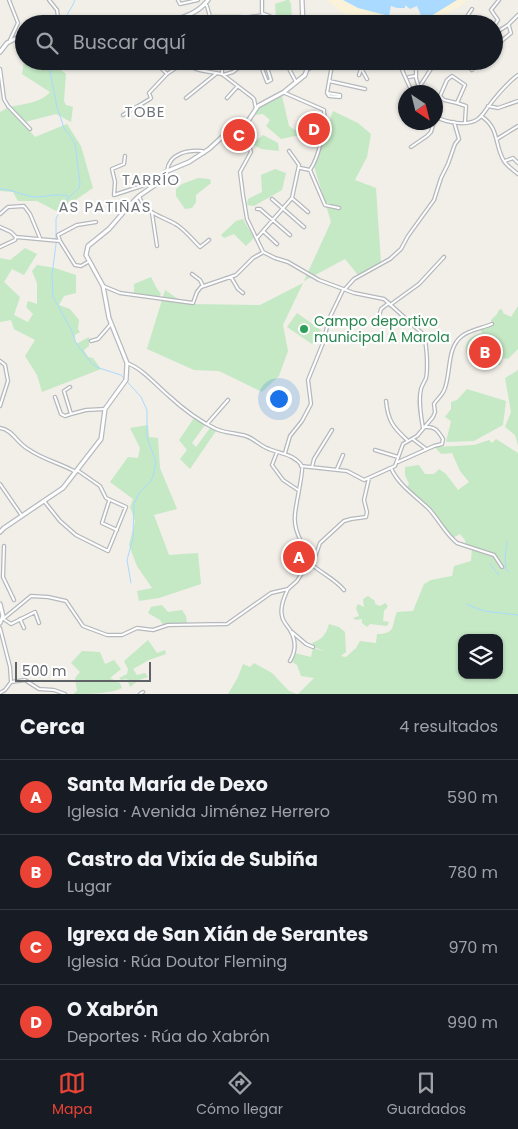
<!DOCTYPE html>
<html lang="es">
<head>
<meta charset="utf-8">
<style>
  body { margin:0; font-family:Poppins,sans-serif; background:#20242c; color:#f1f3f6 }
  .controls { position:absolute; right:15px; bottom:15px; display:grid; overflow:hidden; border-radius:10px; box-shadow:0 1px 4px #0004 }
  .controls button { width:45px; height:45px; display:grid; place-items:center; padding:0; border:0; border-bottom:1px solid #363941; background:#171b24; color:#f1f3f6; font:25px sans-serif }
  .compass { position:absolute; left:398px; top:85px; width:45px; height:45px; border-radius:50%; background:#171b24; box-shadow:0 1px 4px #0004; rotate:145deg }
  .scale { position:absolute; left:15px; bottom:12px; width:136px; box-sizing:border-box; padding-left:5px; border:2px solid #5f6368; border-top:0; font-size:14px; line-height:18px; white-space:nowrap; color:#5f6368; -webkit-text-stroke:4px #fff; paint-order:stroke }
  .you { position:absolute; left:278px; top:398px; width:18px; height:18px; margin:-12px; border:4px solid #fff; border-radius:50%; background:#1a73e8; box-shadow:0 0 0 8px #1a73e833 }
  .badge { display:grid; place-items:center; width:32px; height:32px; border-radius:50%; background:#ea4335; color:#fff; font-size:16px; font-weight:700 }
  .pin { position:absolute; translate:-50% -50%; border:2px solid #fff; box-shadow:0 1px 5px #0006 }
  .list { margin:0; padding:0; list-style:none }
  h2 { display:flex; justify-content:space-between; align-items:center; height:65px; margin:0; padding:0 20px; font-size:21px }
  h2 small { font-size:16px; font-weight:400; color:#9ea1a6 }
  .list li { display:grid; grid-template-columns:32px 1fr auto; gap:15px; align-items:center; box-sizing:border-box; height:75px; padding:0 20px; border-top:1px solid #363941 }
  .list b { display:block; font-size:19px; white-space:nowrap }
  .list p { margin:0; font-size:16px; white-space:nowrap; color:#9ea1a6 }
  .list em { font-size:16px; font-style:normal; color:#9ea1a6 }
  .icon { flex:none; width:28px; height:28px; fill:none; stroke:currentColor; stroke-width:2; stroke-linecap:round; stroke-linejoin:round }
  .map { position:relative; flex:none; width:518px; height:694px; overflow:hidden }
  .search { position:absolute; background:#171b24; box-shadow:0 1px 4px #0004; left:15px; right:15px; top:15px; height:55px; display:flex; align-items:center; gap:12px; box-sizing:border-box; padding:0 18px; border-radius:28px; color:#9ea1a6; font-size:19px }
  .sheet { height:365px; background:#171b24 }
  nav { display:flex; justify-content:space-around; align-items:center; box-sizing:border-box; height:70px; border-top:1px solid #363941; background:#171b24; font-size:14px; color:#9ea1a6 }
  nav a { display:grid; justify-items:center; gap:2px }
  nav .on { color:#ea4335 }
  .map>svg:first-child { display:block }
</style>
</head>
<body>
<div class="map">
<svg width="518" height="694" viewBox="0 0 518 694">
  <rect width="100%" height="100%" fill="#f1efe8"/>
  <!-- green -->
  <path fill="#c5e8c5" fill-rule="evenodd" d="M287 0H289L291 4 292 18 287 20 276 17 275 4Z
    M24 61H49L66 74 64 101 66 105 73 107 71 122 56 114 25 122 9 107C23 104 41 103 50 92L22 74Z
    M282 96 289 126 295 130 301 131 300 135 281 139 266 126 270 120 263 114 255 115 259 108Z
    M7 108 24 124 35 137 67 124 81 146 93 188 58 212 37 201H18L13 192 0 191V112Z
    M333 111 358 123 371 134 367 157 355 180 376 188 381 263 358 275 345 259 304 281 283 325 288 351 279 376 262 392 219 371 194 370 147 349 165 290 178 299 192 304 260 305 303 283 331 222 314 166Z
    M308 117 322 118 320 141 306 139Z
    M263 135 278 143 279 151 261 149 252 144Z
    M275 169 286 173 282 190 254 206 247 205 248 199 262 192 261 175Z
    M198 178 210 179 211 183 196 195V202L192 208 185 209 176 196V189L182 184Z
    M243 219 254 238 246 246 234 234 224 238 221 235 236 221Z
    M25 248 37 254 24 275 12 269 4 282 20 297 14 315 28 322 33 314 26 307 28 301 37 304V283L32 271 37 265 55 268 76 275V293L64 296 59 305 70 309 79 320 78 329 80 332 75 335V342L78 343 89 337V346L84 350 88 357 93 358 101 369 42 392 37 375 25 356 35 340 14 329 11 320 0 322V258L10 260Z
    M151 277 156 287 161 294 159 297 134 294V284Z
    M518 306V349L508 359 503 358 500 365H494L486 370C464 366 456 338 482 333L480 329 492 325 491 320 497 314 499 310 502 309 503 313 511 317Z
    M297 313 321 330 312 344 287 327Z
    M518 370V446L515 435 505 427 511 412 505 378Z
    M467 389 506 401 503 425 474 441 446 442 451 421 445 417 451 409V402L457 400Z
    M194 418 205 425 192 443 196 447 210 428 216 431 190 469 180 459 187 450 179 440Z
    M148 425 149 437 158 438 160 468 177 509 154 515 169 555 198 553 201 584 159 598 139 601 137 591 152 588 137 566 129 545 135 521 130 507 133 499 110 482 128 457 138 458 140 448 130 428Z
    M496 439 518 453V694H298L314 678 301 676 297 665 291 661 295 653 311 657 313 648 327 652 314 647 312 643C322 639 326 635 329 624L339 627 345 632 346 652 341 656 346 657 356 648 360 641 376 643 377 634C397 634 391 625 397 612L413 611 424 584 431 580 452 576 454 566 471 561 472 548 466 547 465 540 460 534 453 538 436 517 407 487 409 484 405 475V467L419 465 425 474H434L439 469 446 474 458 490 469 482 460 471 452 453 441 454 435 447 474 445 489 440 492 443ZM462 638H499V675H462Z
    M368 596 375 601V604L380 606 385 603 388 606 384 611 383 621 389 622 387 626 370 624 367 627 362 623V619L356 620 353 618 359 616 356 608 358 604 364 607 363 599Z
    M162 605 168 612 182 610 186 616 187 623 163 625 160 620 148 613 151 607Z
    M148 640 157 653 165 650 166 654 149 660 133 669 137 675 145 673 148 677 139 680 130 687 127 679 121 680 119 678 127 674 128 669 124 661Z
    M82 651 100 652 105 664 114 660 121 669 110 678 120 683 122 688C111 694 87 694 73 694L77 691 75 678 80 672 71 663Z
    M254 663 272 673 289 691 297 694H228L238 677 243 664 250 667Z"/>
  <!-- sand -->
  <path fill="#fbf3d9" d="M324 0H362L389 9 391 20 383 24H368L341 12 328 1Z
    M431 0H471L465 1 461 6 450 11 448 13H446L440 18 436 17 431 23H422L418 6Z"/>
  <!-- water -->
  <path fill="#aadaff" d="M343 0H457L431 16 422 18 417 6 410 9 405 5V8H397L391 6 389 16 358 8Z"/>
  <g fill="none" stroke-linecap="round" stroke-linejoin="round">
    <!-- stream -->
    <path stroke="#aadaff" stroke-width="1" d="M63 24C65 15 72 9 75 0
      M48 61 57 107 64 128 75 143 80 184 79 188 64 202 56 219V244L52 275 53 297 71 329 76 343 92 364 99 368 121 375 141 397 147 410V437L156 462 153 477 150 482 139 493 134 504 133 538 127 560 131 583
      M0 189C13 189 23 196 35 197 46 197 58 193 68 196
      M490 564 499 575
      M506 568 505 558 507 542
      M506 569 509 572
      M466 604 484 611 518 615"/>
    <!-- street casing -->
    <g stroke="#b5b8bc" stroke-width="4.5">
      <path id="street" d="M9 0 18 23 10 40
        M49 0 57 10 59 24
        M178 0 180 4 198 0
        M262 0V13L288 24
        M205 4 207 6 212 24
        M210 17H241L243 24
        M251 20 250 17 264 15 266 18V24
        M325 24 331 21 338 24
        M466 24 468 15 472 9
        M494 26 498 20 491 10 499 0
        M494 34 508 25 518 15
        M497 48 499 43 511 33 509 26
        M154 61 167 74 185 62C194 72 209 71 222 74
        M222 61V74L252 97 254 99 256 109
        M259 61 267 82 271 80 265 61
        M285 61 296 82
        M398 61 412 92
        M416 61V78L419 88
        M465 61 472 70
        M483 61 484 65
        M332 65 343 61
        M361 68 367 79
        M0 69 4 99 8 106 30 129
        M309 69 318 61
        M223 75 233 72 248 61
        M359 75 362 66 371 61
        M409 77 415 76
        M329 81 365 89
        M418 92 420 86 436 61
        M285 93 324 110C326 126 319 157 310 170
        M327 93 332 65 330 61
        M327 93 340 95V97L329 96Z
        M186 98 217 73
        M227 98 237 87
        M457 103 444 100 440 96 447 80 452 76 465 85 457 103 466 106 465 122
        M488 106 498 108 518 101
        M123 115 150 99 151 98 149 93 167 74
        M481 116C500 128 494 145 504 161 507 166 513 170 518 174
        M436 117C446 122 467 127 478 119 482 116 485 111 488 107 497 95 506 84 518 75
        M244 127 251 152 240 172 243 195 247 219 263 252 275 258 288 262 319 280 354 293 384 299 423 334C427 342 428 369 426 378 425 381 422 385 421 389 418 401 421 416 423 428
        M497 139 518 126
        M411 147 427 136 431 132 434 122
        M125 156 124 164 112 169 115 182 114 195 157 181
        M505 161 513 158 518 163
        M300 168 310 170
        M310 170 325 205 339 208
        M167 171C169 153 188 150 202 151L204 153
        M139 196C146 215 161 215 177 225 186 231 193 240 200 247L209 240
        M272 199 304 227
        M293 199 308 212
        M257 209H260L290 235
        M152 213 157 246
        M0 214 8 207 24 206 30 214 40 238
        M0 227 11 232 16 237 60 241
        M263 231 277 244
        M257 238 292 198 299 165 289 151
        M0 247 15 240 16 237
        M88 262 81 266 75 265 60 241 58 235 77 225 96 222
        M192 274 200 280 203 286
        M231 277 238 289 243 293
        M103 286 120 293 193 303 197 292 201 287 236 275 253 258 262 253
        M345 289 354 279 390 259 401 249 408 236 434 200 441 178 448 164 455 144 459 139 454 122
        M390 305 419 284 444 257
        M379 316 381 309 389 303
        M91 341 98 339 111 324
        M0 361 5 365 8 381 0 406
        M70 387 64 391 71 414 86 410 105 409
        M55 397 61 414 65 416 71 414
        M386 401C388 421 393 427 407 440
        M207 424 228 400
        M0 428C13 430 17 443 28 449 42 459 59 463 74 471
        M413 439 426 449
        M375 450 398 457
        M277 452 272 465 283 480 298 490
        M285 453 290 436 302 421 311 404 308 380 323 343 329 319 343 290
        M398 462 434 446 442 444 443 439C438 431 435 426 425 427
        M301 466 347 471 364 480 395 466 403 444 417 436 433 417 435 412 434 404C438 398 443 395 445 388 451 371 447 347 462 336 469 330 483 328 492 324
        M312 467 314 459 332 430
        M391 468C399 486 416 496 429 509 439 520 445 533 457 543L494 555 502 567
        M337 469 343 455
        M0 484 22 516
        M44 501 60 521 76 535 108 551 126 507 106 498 100 486 77 470
        M109 501 102 523 117 530
        M4 546 3 577 14 600
        M288 589C284 597 280 608 282 616 283 622 287 625 290 630 296 640 296 651 290 661
        M344 590C334 578 320 573 309 562L315 557 320 543 344 521 351 519 366 517 367 512 364 500 369 478
        M3 619 31 596 48 597 66 601 83 626 107 635H122L137 628 153 630 168 625 227 624 271 593 288 589 297 581 309 562C305 545 293 533 295 515 295 507 304 470 302 466 294 454 281 454 269 449 260 446 255 439 246 436 236 433 225 433 216 429 199 421 183 409 169 396 156 385 143 369 127 363
        M20 619 24 628
        M5 620 11 624 35 612 39 623
        M0 628 10 667 11 682 5 690 0 693
        M292 632 306 644 313 647
        M11 682 25 680 39 689 54 690 65 694
        M140 694 143 692"/>
    </g>
    <!-- secondary casing -->
    <g stroke="#b6babf" stroke-width="5.5">
      <path id="secondary" d="M302 0 303 24
        M158 24C177 19 196 16 208 0
        M0 52 7 43 24 34
        M0 532 4 528 63 488 101 439 105 409 126 380 127 363 109 318 103 286 86 255 88 246 109 229 128 207 139 196 155 185 165 172 189 162 209 149 222 137 244 127 258 106 284 92 305 75 307 69V61
        M0 604 3 616 0 623"/>
    </g>
    <!-- street -->
    <use href="#street" stroke="#fff" stroke-width="2"/>
    <!-- secondary -->
    <use href="#secondary" stroke="#fff" stroke-width="3"/>
  </g>
  <!-- markers -->
  <circle fill="#2e9e5b" stroke="#fff" stroke-width="2" cx="304" cy="329" r="5"/>
  <g text-anchor="middle" stroke-width="4.5" stroke-linejoin="round" paint-order="stroke">
    <!-- leisure labels -->
    <g font-size="14" fill="#27864d" stroke="#fff" text-anchor="start">
      <text x="314" y="326">Campo deportivo<tspan x="314" dy="16">municipal A Marola</tspan></text>
    </g>
    <!-- neighbourhood labels -->
    <g font-size="15" letter-spacing="1" fill="#70757a" stroke="#fff">
      <text x="145" y="117">TOBE</text>
      <text x="151" y="185">TARRÍO</text>
      <text x="105" y="212">AS PATIÑAS</text>
    </g>
  </g>
</svg>
<div class="controls">
<button><svg class="icon" aria-label="layers" viewBox="0 0 24 24"><path d="M12 4l9 5-9 5-9-5zM3 14l9 5 9-5"/></svg></button>
</div>
<svg class="compass" viewBox="-18 -18 36 36"><path d="M0-13l5 13h-10z" fill="#e53935"/><path d="M0 13l5-13h-10z" fill="#9ea1a6"/></svg>
<div class="scale">500 m</div>
<div class="you"></div>
<div class="pin badge" style="left:299px;top:557px">A</div>
<div class="pin badge" style="left:485px;top:352px">B</div>
<div class="pin badge" style="left:239px;top:135px">C</div>
<div class="pin badge" style="left:314px;top:129px">D</div>
<div class="search"><svg class="icon" aria-label="search" viewBox="0 0 24 24"><circle cx="10" cy="10" r="6"/><path d="M15 15l6 6"/></svg>Buscar aquí</div>
</div>
<section class="sheet">
<h2>Cerca<small>4 resultados</small></h2>
<ul class="list">
<li><span class="badge">A</span><div><b>Santa María de Dexo</b><p>Iglesia · Avenida Jiménez Herrero</p></div><em>590 m</em></li>
<li><span class="badge">B</span><div><b>Castro da Vixía de Subiña</b><p>Lugar</p></div><em>780 m</em></li>
<li><span class="badge">C</span><div><b>Igrexa de San Xián de Serantes</b><p>Iglesia · Rúa Doutor Fleming</p></div><em>970 m</em></li>
<li><span class="badge">D</span><div><b>O Xabrón</b><p>Deportes · Rúa do Xabrón</p></div><em>990 m</em></li>
</ul>
</section>
<nav>
<a class="on"><svg class="icon" aria-label="map" viewBox="0 0 24 24"><path d="M3 6l6-2 6 2 6-2v14l-6 2-6-2-6 2zM9 4v14M15 6v14"/></svg>Mapa</a>
<a><svg class="icon" aria-label="directions" viewBox="0 0 24 24"><path d="M12 3l9 9-9 9-9-9zM9 14v-3h6M13 9l2 2-2 2"/></svg>Cómo llegar</a>
<a><svg class="icon" aria-label="saved" viewBox="0 0 24 24"><path d="M7 4h10v16l-5-4-5 4z"/></svg>Guardados</a>
</nav>
</body>
</html>
